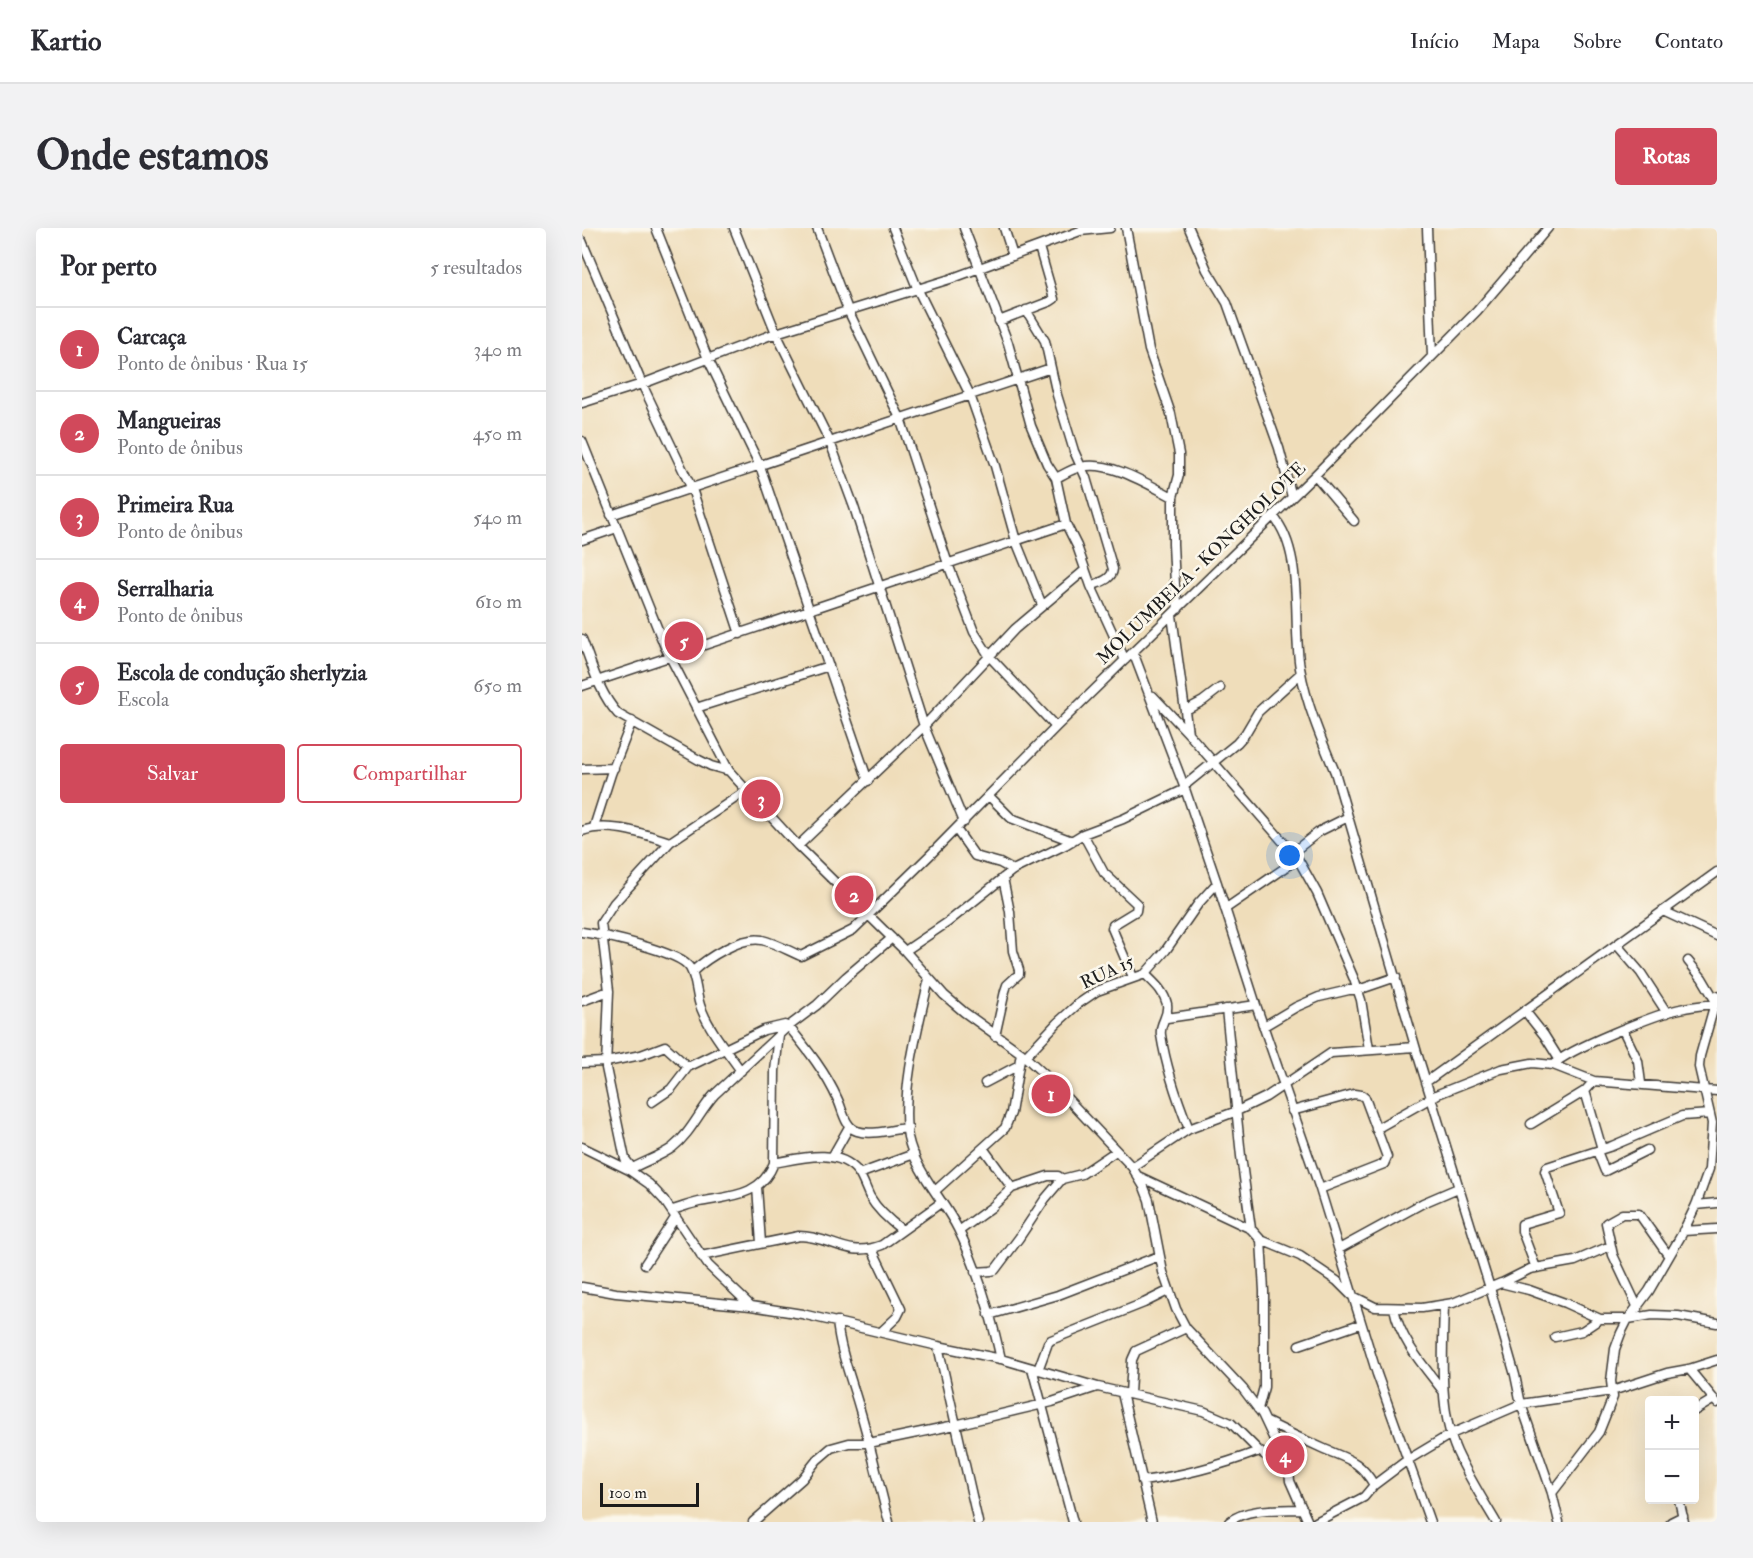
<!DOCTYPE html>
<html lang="pt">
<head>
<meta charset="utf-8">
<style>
  body { margin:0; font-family:"IM FELL Double Pica",serif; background:#f2f2f3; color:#2b2b33 }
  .controls { position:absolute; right:18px; bottom:18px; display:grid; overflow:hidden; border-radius:6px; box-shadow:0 6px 24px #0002 }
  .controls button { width:54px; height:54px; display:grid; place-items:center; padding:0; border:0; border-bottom:2px solid #e1e1e2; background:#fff; color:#2b2b33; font:30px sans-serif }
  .scale { position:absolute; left:18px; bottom:15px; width:99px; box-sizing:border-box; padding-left:6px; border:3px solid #1c1c1c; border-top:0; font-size:16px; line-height:21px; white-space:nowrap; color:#1c1c1c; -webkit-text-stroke:4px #fbf7ec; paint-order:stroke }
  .you { position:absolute; left:708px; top:628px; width:21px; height:21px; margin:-15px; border:4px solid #fff; border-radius:50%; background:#1a73e8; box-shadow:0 0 0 9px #1a73e833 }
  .badge { display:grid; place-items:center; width:39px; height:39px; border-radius:50%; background:#d1495b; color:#fff; font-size:20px; font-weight:700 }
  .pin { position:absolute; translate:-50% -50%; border:3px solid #fff; box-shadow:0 2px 6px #0006 }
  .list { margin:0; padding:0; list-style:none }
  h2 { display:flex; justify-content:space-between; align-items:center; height:78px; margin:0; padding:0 24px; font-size:26px }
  h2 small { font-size:20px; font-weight:400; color:#7c7c81 }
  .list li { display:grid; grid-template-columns:39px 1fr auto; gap:18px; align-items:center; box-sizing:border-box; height:84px; padding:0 24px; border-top:2px solid #e1e1e2 }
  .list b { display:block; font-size:22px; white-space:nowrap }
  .list p { margin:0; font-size:20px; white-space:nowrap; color:#7c7c81 }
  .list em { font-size:20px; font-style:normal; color:#7c7c81 }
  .actions { display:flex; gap:12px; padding:18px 24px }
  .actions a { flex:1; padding:14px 0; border:2px solid #d1495b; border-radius:6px; text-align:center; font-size:21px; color:#d1495b }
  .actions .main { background:#d1495b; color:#fff }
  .map { position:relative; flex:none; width:1135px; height:1294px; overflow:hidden; border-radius:6px }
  header { display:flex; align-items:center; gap:36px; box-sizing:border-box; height:84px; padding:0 30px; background:#fff; border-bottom:2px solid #e1e1e2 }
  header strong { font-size:28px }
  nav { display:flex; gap:33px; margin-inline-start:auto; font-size:21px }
  .intro { display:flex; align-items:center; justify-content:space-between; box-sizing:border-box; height:144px; padding:0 36px }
  h1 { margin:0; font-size:42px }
  .button { padding:15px 27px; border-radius:6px; background:#d1495b; color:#fff; font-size:21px; font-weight:700 }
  main { display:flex; gap:36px; padding:0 36px }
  aside { flex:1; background:#fff; border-radius:6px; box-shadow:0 6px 24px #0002 }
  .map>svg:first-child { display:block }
</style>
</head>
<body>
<header>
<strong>Kartio</strong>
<nav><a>Início</a><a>Mapa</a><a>Sobre</a><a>Contato</a></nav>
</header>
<div class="intro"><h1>Onde estamos</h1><a class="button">Rotas</a></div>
<main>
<aside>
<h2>Por perto<small>5 resultados</small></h2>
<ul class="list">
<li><span class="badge">1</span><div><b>Carcaça</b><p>Ponto de ônibus · Rua 15</p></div><em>340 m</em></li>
<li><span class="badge">2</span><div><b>Mangueiras</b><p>Ponto de ônibus</p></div><em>450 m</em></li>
<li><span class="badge">3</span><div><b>Primeira Rua</b><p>Ponto de ônibus</p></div><em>540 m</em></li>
<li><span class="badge">4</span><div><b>Serralharia</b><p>Ponto de ônibus</p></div><em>610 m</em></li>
<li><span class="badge">5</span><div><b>Escola de condução sherlyzia</b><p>Escola</p></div><em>650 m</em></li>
</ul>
<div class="actions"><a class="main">Salvar</a><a>Compartilhar</a></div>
</aside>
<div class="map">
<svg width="1135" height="1294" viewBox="0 0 1135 1294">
  <rect width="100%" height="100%" fill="#fbf7ec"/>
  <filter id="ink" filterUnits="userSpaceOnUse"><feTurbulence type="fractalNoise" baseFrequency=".0167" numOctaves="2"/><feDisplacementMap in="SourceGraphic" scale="12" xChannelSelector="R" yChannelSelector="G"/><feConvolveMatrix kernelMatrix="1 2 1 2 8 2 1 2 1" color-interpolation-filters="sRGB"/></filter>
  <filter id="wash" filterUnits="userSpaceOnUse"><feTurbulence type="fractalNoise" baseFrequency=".008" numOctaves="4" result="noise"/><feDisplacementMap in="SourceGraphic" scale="24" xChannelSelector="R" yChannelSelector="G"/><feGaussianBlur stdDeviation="1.35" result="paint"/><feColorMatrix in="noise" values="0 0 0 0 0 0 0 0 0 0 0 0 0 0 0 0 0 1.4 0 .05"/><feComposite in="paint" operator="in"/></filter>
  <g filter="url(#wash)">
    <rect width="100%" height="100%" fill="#efddba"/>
  </g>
  <g filter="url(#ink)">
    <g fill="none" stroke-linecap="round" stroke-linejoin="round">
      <!-- minor casing -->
      <g stroke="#3c3934" stroke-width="11">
        <path id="minor" d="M74 0 126 131 178 238 286 553
          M152 0 194 105 248 214 272 279 342 498 382 594
          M235 0 266 82 318 190 366 336 392 404 408 429 474 499
          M311 0 336 62 388 167 413 238 434 313 460 377
          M382 0 426 115 449 198 465 236 474 250 484 296 495 318 509 358 543 432
          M422 0 431 28
          M544 0 567 122 589 186 597 226V247L591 269V316L593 357 596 381
          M607 0 625 42 645 75 697 220 710 269
          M845 0 850 128
          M0 13 60 156 110 261 158 406
          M444 82 463 113 475 167 492 223 504 250 531 341C530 352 518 354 509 358
          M417 93 469 73 472 71 457 19
          M0 175 60 156 194 105 368 51 498 3 528 0
          M0 213 83 419 147 543 216 618 323 723 362 767 382 784 439 825 463 847 550 939 562 959 567 972 581 1044 594 1081 604 1100 661 1161 680 1186 707 1243 708 1253 726 1294
          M733 247 772 293
          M474 250C481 247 491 240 499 239 528 232 567 257 591 269
          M29 287 469 140
          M691 288C723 325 710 394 718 440 724 475 739 511 753 544L836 828 908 1060 933 1147 939 1176 970 1265 977 1294
          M0 312 35 300
          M590 387 606 505
          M0 411C10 437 17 465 36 486L117 532 129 538 147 543
          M551 424 602 558 635 655 674 777 738 961 795 1146 848 1294
          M0 458 484 296
          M571 468 606 505 716 631 735 665 772 751 779 772 787 821
          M114 480 247 438
          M604 482 621 473 638 460
          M0 541 32 540
          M602 558 655 515 663 506 676 484 719 445
          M407 568 429 590 490 613
          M12 599 29 546 50 493
          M374 601 393 628 418 635 431 642
          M0 603C27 593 62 606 88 614
          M501 606 522 645 555 676 554 683 531 697 530 700 551 749
          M216 618 342 498 433 401 503 342
          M711 624 738 603 766 589
          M643 681 716 631
          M1081 683 1135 708
          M0 704C20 707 98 723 108 740 115 752 114 768 119 780 128 803 145 823 159 843
          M1035 717 1059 745 1085 785
          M323 723 366 694 431 642 483 617 501 606 541 591 603 561
          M1106 733 1120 750 1133 772
          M110 744C125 730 159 708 180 712 193 715 207 723 219 728L271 702 348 627 474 499 733 247 895 83 966 0
          M563 746C572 755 582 763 585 776 587 790 577 794 579 807 584 839 595 871 607 901
          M347 751C337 795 318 865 326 909 333 943 361 971 376 1001 396 1041 409 1087 419 1131
          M0 773 27 763
          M644 781 659 928 669 1001
          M943 783 962 807 977 831
          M585 790 674 777
          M682 798 714 779 737 769 767 762H776L814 749
          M1041 802 1056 833 1059 855
          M413 808 423 763 425 757 437 746V742L431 723 428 684 421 650
          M443 829 475 795 496 776 515 763 563 746 584 722 616 676 635 655
          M0 835 24 834 59 827 83 818 106 839
          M971 837C986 821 1075 786 1098 781 1110 778 1123 777 1135 776
          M844 854 1135 644
          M403 855 437 837
          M1003 863 1020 921
          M70 874 89 861 106 839 182 802 203 797 207 799C226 822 244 845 256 872 261 883 263 899 275 903 289 908 311 901 326 900
          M710 883 772 866 779 867 783 870 805 929 802 936 738 961
          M949 896 1003 863 1012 853
          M794 901 856 866 919 841 950 835 971 837 1012 853 1135 863
          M0 919 47 942 67 956 82 972 126 1037 169 1078
          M401 920 430 960
          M1015 923 1023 943 1065 922
          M250 929 267 899
          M192 935C219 930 256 919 276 944 281 951 284 961 288 969 296 983 308 993 320 1002
          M550 939 607 901 655 883 684 869 749 825 833 819
          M50 940 43 931 24 840 27 763 19 695 32 675 88 614 164 563
          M47 942C61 934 77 929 90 920 109 905 117 884 132 867L203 801 235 777 264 749 310 710
          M277 946 332 926
          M556 948 669 1001 679 1012 718 1028 755 1053 769 1067 793 1079 840 1080 871 1075 919 1055 947 1062 983 1075 1018 1091H1046L1070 1087 1096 1088 1135 1095
          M175 959 179 1015
          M353 963 423 900 429 885 439 825
          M1114 977 1135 975
          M90 982C98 980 108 976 117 974 147 968 179 969 192 935L193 843 197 806
          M377 1003 410 979 430 960 466 948H476L480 951
          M1101 1003 1135 1001
          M290 1021 319 1081 315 1089 299 1104
          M757 1021 841 975 876 960
          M119 1028 217 1008C249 1008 265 1031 300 1017L360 974
          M63 1036 93 990
          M954 1040 940 1003V996L977 985 963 943 965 939 1030 918 1100 888 1128 886
          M393 1044 409 1043 413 1042 437 1010 463 971 480 951 500 946 534 923
          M920 1055 948 1041 993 1033 1028 1018
          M0 1059 34 1065 169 1078 220 1086 356 1118 419 1131 516 1159 621 1183 649 1195 677 1223 707 1243
          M862 1077C861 1122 856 1182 875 1224 886 1248 901 1272 914 1294
          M812 1080C818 1112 841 1137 861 1163
          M1056 1080 1031 1027 1024 995 1040 986H1057L1086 1027
          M407 1087 476 1067 577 1028
          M255 1093C258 1124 270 1153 278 1182 289 1219 297 1257 307 1294
          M973 1109 1000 1103 1018 1091
          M717 1117 778 1096
          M356 1118 396 1294
          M450 1140 491 1294
          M1107 1141 1135 1175
          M456 1142 466 1115 469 1112 562 1075 586 1063
          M540 1165 570 1294
          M548 1166 550 1132 554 1123 604 1100
          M676 1181 682 1159V1063L679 1012
          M1112 1183 1132 1171
          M685 1194C703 1203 722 1212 740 1220 764 1231 777 1231 792 1257
          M560 1253C600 1248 640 1237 677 1223
          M970 1265 1017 1204 1031 1169 1029 1153 1033 1121 1039 1105 1046 1091 1067 1063 1100 1006 1114 977 1127 941 1130 895 1117 839 1118 828 1135 768
          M1097 1272 1102 1294
          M171 1294 220 1251 235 1232 249 1220 267 1215H287L373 1197 470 1174 515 1159
          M647 1294C665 1279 699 1282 721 1281
          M734 1294 782 1269 792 1257 824 1233 869 1206 939 1176 1030 1163 1085 1145 1107 1141 1135 1132
          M1089 1294 1101 1288"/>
      </g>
      <!-- minor -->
      <use href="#minor" stroke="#fff" stroke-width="8"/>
    </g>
  </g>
  <g text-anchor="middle" stroke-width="5" stroke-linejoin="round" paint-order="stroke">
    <!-- street labels -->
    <g font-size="18" fill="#1c1c1c" stroke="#fbf7ec">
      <text transform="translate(619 335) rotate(-44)" y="6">MOLUMBELA - KONGHOLOTE</text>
      <text transform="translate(525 744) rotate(-25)" y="6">RUA 15</text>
    </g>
  </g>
</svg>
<div class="controls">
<button>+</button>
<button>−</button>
</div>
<div class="scale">100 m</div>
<div class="you"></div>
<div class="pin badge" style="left:469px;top:866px">1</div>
<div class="pin badge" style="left:272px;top:667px">2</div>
<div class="pin badge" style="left:179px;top:571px">3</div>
<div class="pin badge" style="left:703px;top:1227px">4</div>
<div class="pin badge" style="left:102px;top:413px">5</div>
</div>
</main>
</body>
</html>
